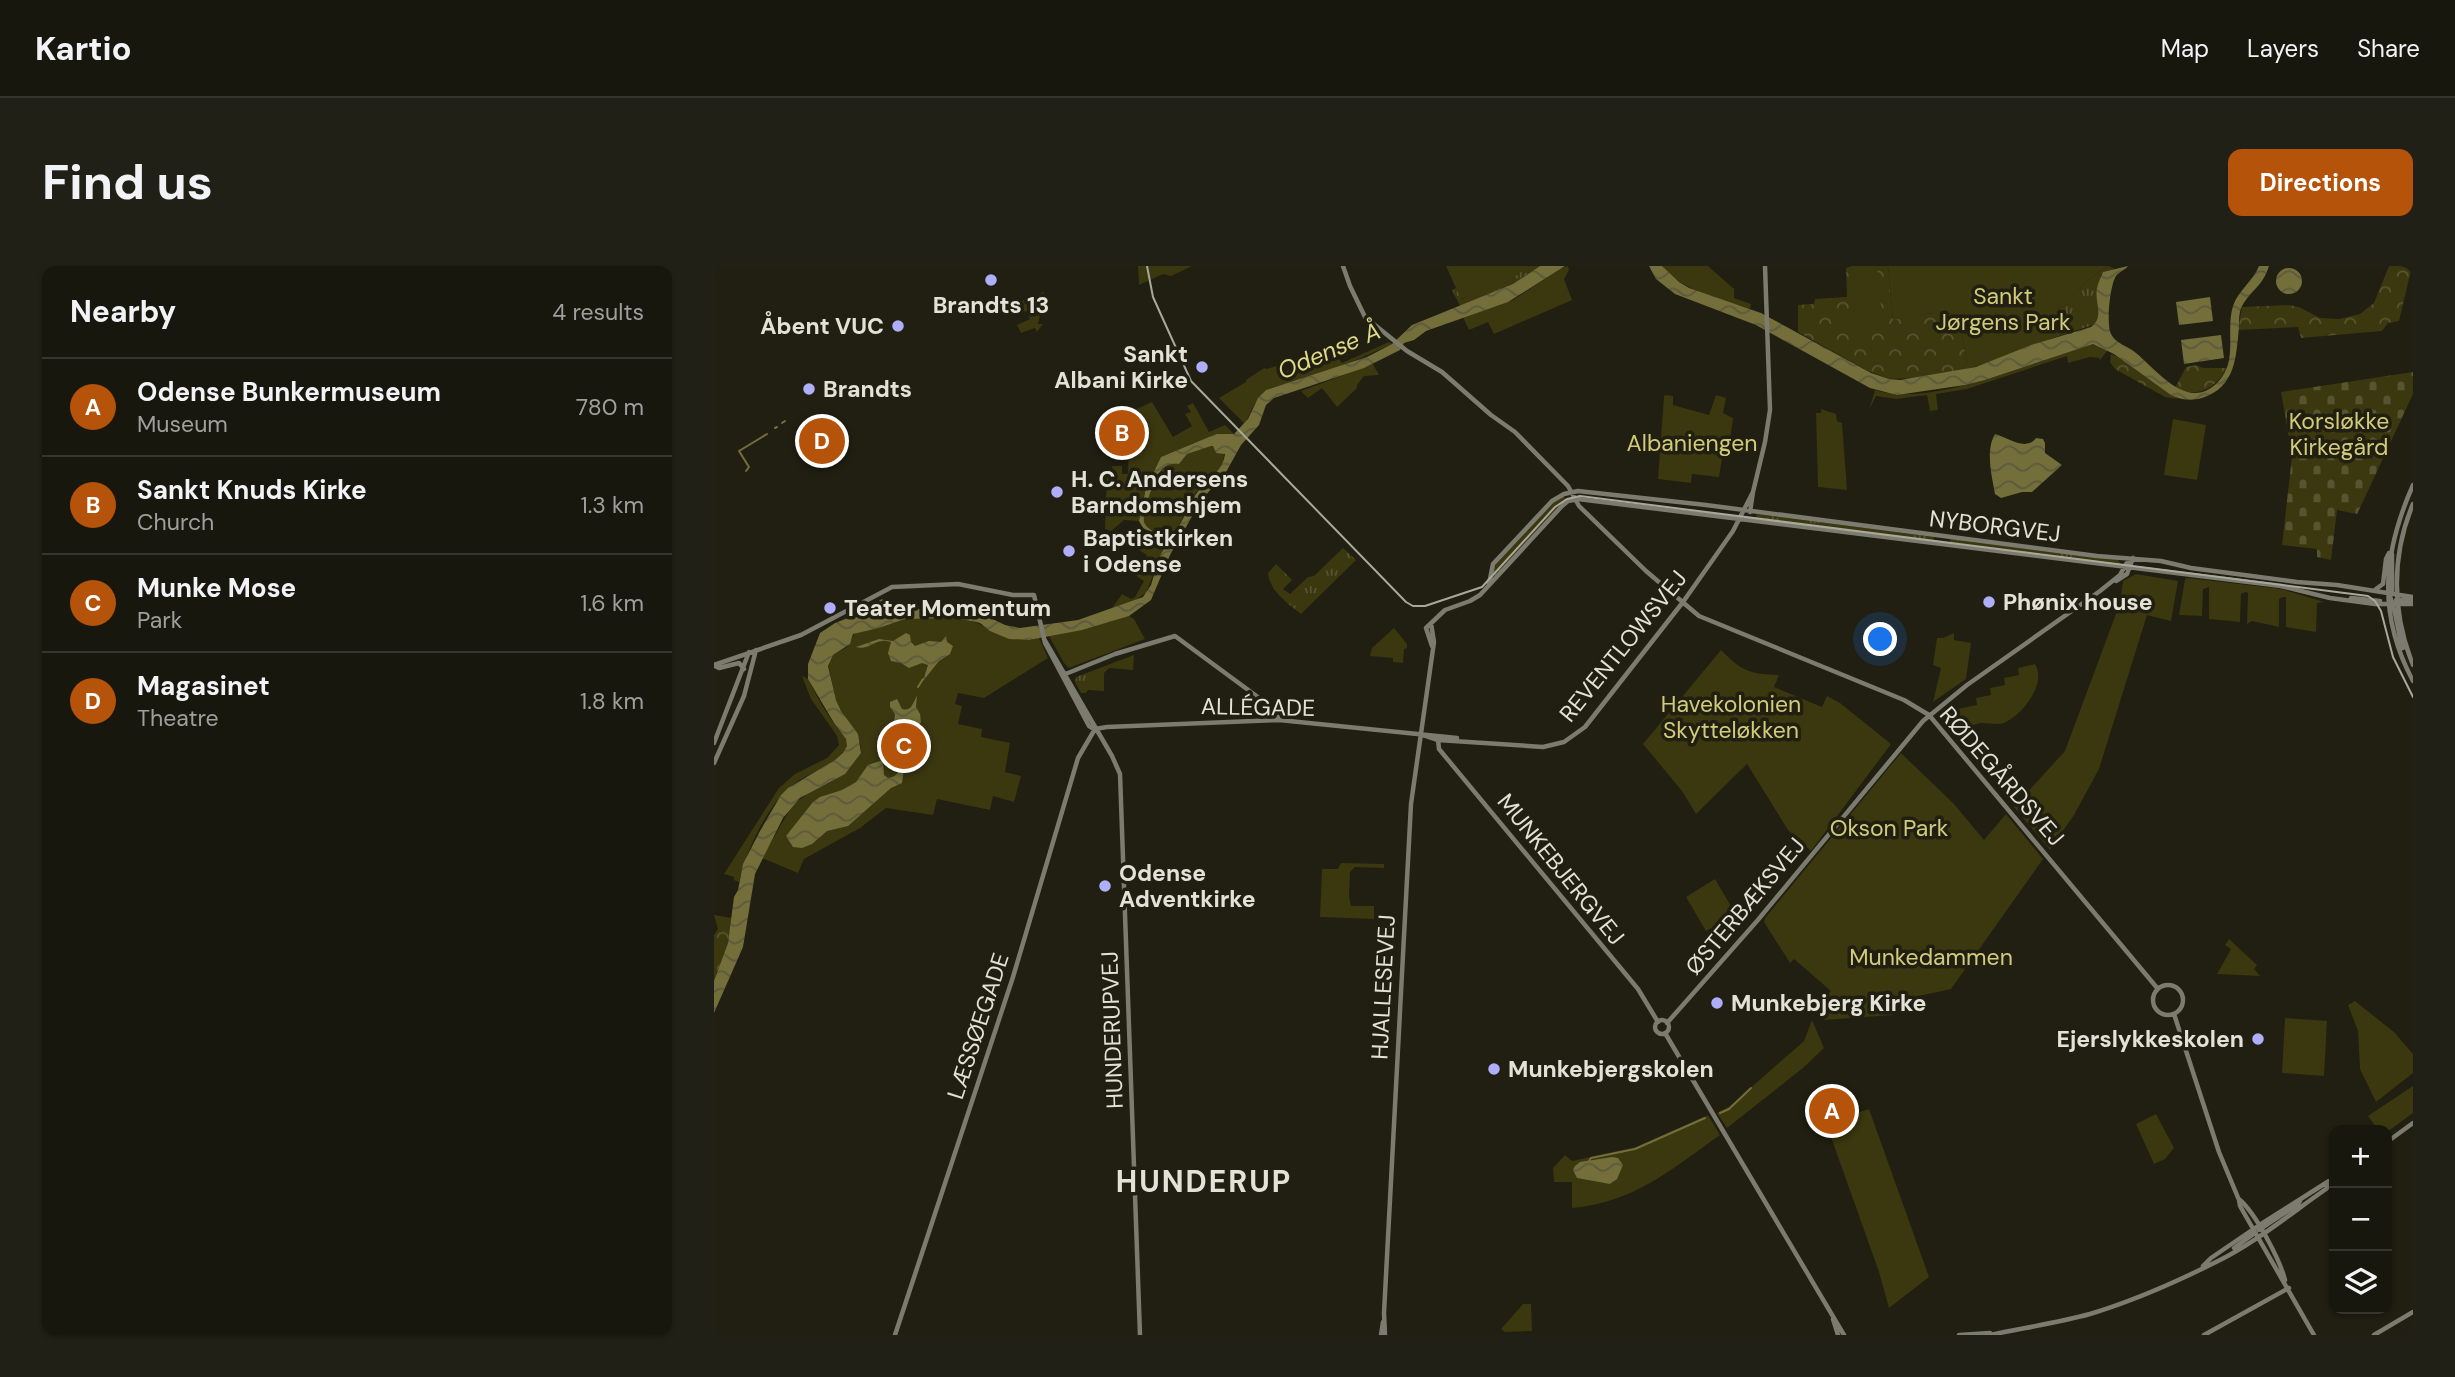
<!DOCTYPE html>
<html lang="en">
<head>
<meta charset="utf-8">
<style>
  body { margin:0; font-family:"DM Sans",sans-serif; background:#212016; color:#f1f3f6 }
  .controls { position:absolute; right:21px; bottom:21px; display:grid; overflow:hidden; border-radius:14px; box-shadow:0 2px 5px #0004 }
  .controls button { width:63px; height:63px; display:grid; place-items:center; padding:0; border:0; border-bottom:2px solid #36362e; background:#18170d; color:#f1f3f6; font:35px sans-serif }
  .you { position:absolute; left:1167px; top:374px; width:24px; height:24px; margin:-18px; border:5px solid #fff; border-radius:50%; background:#1a73e8; box-shadow:0 0 0 10px #1a73e833 }
  .badge { display:grid; place-items:center; width:46px; height:46px; border-radius:50%; background:#b45309; color:#fff; font-size:23px; font-weight:700 }
  .pin { position:absolute; translate:-50% -50%; border:4px solid #fff; box-shadow:0 2px 7px #0006 }
  .list { margin:0; padding:0; list-style:none }
  h2 { display:flex; justify-content:space-between; align-items:center; height:91px; margin:0; padding:0 28px; font-size:30px }
  h2 small { font-size:23px; font-weight:400; color:#9f9f9d }
  .list li { display:grid; grid-template-columns:46px 1fr auto; gap:21px; align-items:center; box-sizing:border-box; height:98px; padding:0 28px; border-top:2px solid #36362e }
  .list b { display:block; font-size:26px; white-space:nowrap }
  .list p { margin:0; font-size:23px; white-space:nowrap; color:#9f9f9d }
  .list em { font-size:23px; font-style:normal; color:#9f9f9d }
  .icon { flex:none; width:38px; height:38px; fill:none; stroke:currentColor; stroke-width:2; stroke-linecap:round; stroke-linejoin:round }
  .map { position:relative; flex:none; width:1699px; height:1069px; overflow:hidden; border-radius:14px }
  header { display:flex; align-items:center; gap:42px; box-sizing:border-box; height:98px; padding:0 35px; background:#18170d; border-bottom:2px solid #36362e }
  header strong { font-size:33px }
  nav { display:flex; gap:38px; margin-inline-start:auto; font-size:24px }
  .intro { display:flex; align-items:center; justify-content:space-between; box-sizing:border-box; height:168px; padding:0 42px }
  h1 { margin:0; font-size:49px }
  .button { padding:18px 32px; border-radius:14px; background:#b45309; color:#fff; font-size:24px; font-weight:700 }
  main { display:flex; gap:42px; padding:0 42px }
  aside { flex:1; background:#18170d; border-radius:14px; box-shadow:0 2px 5px #0004 }
  .map>svg:first-child { display:block }
</style>
</head>
<body>
<header>
<strong>Kartio</strong>
<nav><a>Map</a><a>Layers</a><a>Share</a></nav>
</header>
<div class="intro"><h1>Find us</h1><a class="button">Directions</a></div>
<main>
<aside>
<h2>Nearby<small>4 results</small></h2>
<ul class="list">
<li><span class="badge">A</span><div><b>Odense Bunkermuseum</b><p>Museum</p></div><em>780 m</em></li>
<li><span class="badge">B</span><div><b>Sankt Knuds Kirke</b><p>Church</p></div><em>1.3 km</em></li>
<li><span class="badge">C</span><div><b>Munke Mose</b><p>Park</p></div><em>1.6 km</em></li>
<li><span class="badge">D</span><div><b>Magasinet</b><p>Theatre</p></div><em>1.8 km</em></li>
</ul>
</aside>
<div class="map">
<svg width="1699" height="1069" viewBox="0 0 1699 1069">
  <defs>
    <pattern id="grass-tufts" width="24" height="20" patternUnits="userSpaceOnUse" patternTransform="scale(1.75)"><rect width="24" height="20" fill="#3b370f"/><path d="M3 7l-1-3M5 7V3M7 7l1-3M15 17l-1-3M17 17v-4M19 17l1-3" fill="none" stroke="#575431"/></pattern>
    <pattern id="forest-crowns" width="20" height="18" patternUnits="userSpaceOnUse" patternTransform="scale(1.75)"><rect width="20" height="18" fill="#3b370f"/><path d="M2 6a3 3 0 1 1 6 0M12 15a3 3 0 1 1 6 0" fill="none" stroke="#575431"/></pattern>
    <pattern id="cemetery-stones" width="16" height="16" patternUnits="userSpaceOnUse" patternTransform="scale(1.75)"><rect width="16" height="16" fill="#3b370f"/><path d="M2 7V4a2 2 0 0 1 4 0v3zM10 15v-3a2 2 0 0 1 4 0v3z" fill="#575431"/></pattern>
    <pattern id="water-waves" width="16" height="10" patternUnits="userSpaceOnUse" patternTransform="scale(1.75)"><rect width="16" height="10" fill="#736e3a"/><path d="M0 5q4-4 8 0t8 0" fill="none" stroke="#5c593e"/></pattern>
  </defs>
  <rect width="100%" height="100%" fill="#201f11"/>
  <!-- grass -->
  <path fill="url(#grass-tufts)" d="M816 0H826L799 18 746 40 738 24 742 22 748 33Z
    M1395 0 1401 3 1389 6 1383 22 1385 50 1382 58 1339 72 1341 49C1362 30 1369 14 1395 0Z
    M850 230 852 234 779 313V304L783 296 838 237Z
    M1043 248 1220 271 1219 275 1041 252Z
    M1236 272 1404 293 1406 297 1404 299 1236 277Z
    M629 282 642 294 587 348C574 338 555 324 554 307L562 298 578 314 569 323 576 328 594 311 600 310Z
    M420 389 419 404 395 402 390 407V425L374 424 372 427H367L361 416 362 411Z"/>
  <!-- forest -->
  <path fill="url(#forest-crowns)" d="M1138 0H1174L1179 53C1198 51 1227 42 1245 50L1253 97 1244 105 1204 112 1175 113 1154 105 1084 66V39L1100 38 1101 33 1133 31 1132 2Z
    M1675 0H1698L1685 55 1674 57 1668 65 1587 72 1584 61 1524 64 1528 41 1575 39 1585 41 1606 52 1625 53 1646 48 1660 37Z
    M1397 88 1404 91 1464 133 1451 131 1401 103 1396 96Z
    M1482 99 1489 102H1513C1502 122 1484 133 1461 122L1472 101Z
    M0 649 18 652 14 677 0 715V669L4 663Z"/>
  <!-- cemetery -->
  <path fill="url(#cemetery-stones)" d="M1699 106V128L1645 244 1643 248 1623 244 1617 294 1603 291V283L1568 279 1578 190 1567 126Z"/>
  <!-- green -->
  <path fill="#3b370f" d="M424 0H478L457 10 449 8 425 19Z
    M732 0H816L792 16 747 33Z
    M854 0 855 4 850 13 858 34 780 68 774 56 755 64 749 51 799 34 846 3Z
    M948 0H994L1020 23V32L1037 38 1036 43C1005 32 969 26 948 0Z
    M1138 0H1163L1169 63 1139 65Z
    M1174 0H1395C1369 14 1362 30 1342 49L1339 72 1276 97 1244 105 1253 97 1245 50C1228 42 1198 51 1179 54Z
    M330 26 329 43 318 42 317 49H326L324 58H329L323 66 321 62 307 67 303 59 316 53 312 45 302 49 298 39Z
    M675 76 678 78 631 99 552 124 540 139 531 158 505 132 532 116V114L550 102 553 103 567 98 570 105H573L625 93 628 97Z
    M1375 78 1385 79 1394 84 1386 94 1385 92 1376 91 1354 97 1353 90 1253 123 1222 128 1224 144 1216 145 1213 129 1182 133 1162 130 1155 144 1161 124C1214 142 1322 96 1375 78Z
    M659 98 665 109 650 110 643 119V122L623 141 608 122 594 132 587 125Z
    M952 129 959 130V139L995 149 1002 129 1012 132 1009 147 1019 152 1015 181H1010L1005 211 978 208 977 217 944 213 950 130Z
    M438 136 459 171 478 160 471 148 477 146 473 140 479 137 495 166 511 159 520 168H502L447 191 432 222 425 255 410 254 397 265 391 263 393 207H398V200H408V208H414L415 175 427 176V162L419 161V157L415 156 414 161H406L405 151Z
    M1107 143 1122 148 1123 155 1128 157 1133 224 1104 221 1102 147H1107Z
    M1459 153 1492 159 1483 214 1450 209Z
    M497 179 499 180 502 187H510C510 206 496 210 485 223 475 235 469 255 459 269 452 270 433 265 430 256 427 246 442 210 449 202 454 198 459 197 465 198L473 188Z
    M433 264 453 275 432 327 418 336 398 342 408 328 417 333 421 331 430 315 421 309 433 289 425 284Z
    M1422 308 1464 315 1457 355 1433 349 1385 503 1360 549 1336 584 1300 541 1351 485 1406 337 1409 315Z
    M1474 312 1567 323 1610 336 1603 337 1602 366 1572 361V331H1569L1565 333V361L1538 355 1533 358 1534 327 1532 326 1527 328 1526 356 1495 353V321L1489 323 1488 350 1465 349 1471 313Z
    M415 350 420 353 431 373 355 402 350 397 335 370Z
    M242 352C277 355 285 381 325 372L334 392 270 432 244 427 241 438 248 440 244 458 268 463 267 471 296 477 291 506 307 510 300 536 279 530 276 544 223 533 219 549 172 542 146 562 90 593 84 607 48 592 79 538 101 523 117 516 147 487C148 470 134 457 126 443 121 433 119 422 117 411 115 402 113 399 117 390L133 381 141 367 165 362 191 353Z
    M680 362 693 378V382L690 383 689 397 679 396V392L656 390 658 382Z
    M1240 367V374L1257 377 1252 413 1219 436 1227 402 1219 399 1223 372H1229Z
    M1007 384C1028 405 1035 408 1065 409L1060 421 1108 441 1113 430 1126 437 1177 478 1097 585 1074 564 1033 498 982 548 968 525 929 478Z
    M1321 398C1333 417 1309 449 1290 457 1282 459 1275 457 1268 457 1260 457 1254 463 1246 463L1238 453 1246 446 1244 443 1263 439 1262 432 1277 429 1276 422 1291 419 1290 412 1305 409 1304 402Z
    M88 410 94 413C103 430 112 448 125 464 127 467 133 472 133 477 135 493 95 507 84 515 56 533 32 584 25 616L20 614V611L10 608 65 522 81 508 113 492 125 479 123 470 97 433Z
    M1187 487 1240 538 1270 574 1292 548 1329 593 1237 723 1178 736 1179 749 1110 754 1101 741 1117 725 1080 693 1076 697 1050 656 1051 652Z
    M627 597 670 598V602L641 601 636 606 635 630 637 640H660V653L606 651 608 603H624Z
    M1001 613 1018 642 1017 657 1006 664 1003 659 992 665 972 631Z
    M1515 673 1543 699 1540 703 1546 710 1503 708 1517 683 1511 679Z
    M1641 735 1680 766 1699 788V807L1662 836 1646 803 1644 765 1634 739Z
    M1571 752 1613 755 1610 810 1568 807Z
    M1098 754 1110 782 1089 802 1013 862 1003 847 1016 840 1090 775Z
    M1699 820V847L1673 866 1664 864 1654 850Z
    M1155 843 1215 1011 1175 1042 1165 1006 1112 857Z
    M1442 848 1460 882 1451 893 1440 898 1422 858Z
    M994 849 1006 869C958 903 919 937 858 942V916H840L839 902 851 889 858 895 922 881Z
    M809 1038H817L818 1065 791 1066 787 1063Z"/>
  <!-- water -->
  <path fill="url(#water-waves)" fill-rule="evenodd" d="M826 0H851L794 36 712 65 700 74 690 77 686 84 650 102 560 132 552 139 545 159 527 179 511 208 488 233 456 289 437 334 415 350 368 364 315 374 295 373 276 365 266 357 242 352 191 353 165 362 139 368 136 378 119 389 114 400 122 434 127 445 144 468 147 487 131 508 86 532 69 552 41 608 29 681 0 747V715L14 677 20 631 24 624 29 598 46 565 67 529 74 522 121 494 129 487 133 480 132 473 120 457 94 413V398L106 367 121 357 144 348 168 333 185 340 214 344 241 341 256 342 291 359 306 362 364 354 429 331 437 319 445 292 453 277 452 274 429 262 425 255 432 222 447 191 502 168H520L534 153 544 132 552 124 653 91 678 78 698 59 799 18ZM497 180H499L502 187 511 188C508 207 495 210 485 224 475 237 470 255 459 269 451 271 433 265 430 256 428 246 441 210 449 202 454 198 459 197 465 198L473 188Z
    M935 0H948L965 16 975 22 1047 47 1157 107 1175 113 1186 114 1262 101 1317 79 1377 61C1391 51 1380 36 1383 22 1384 17 1387 11 1389 6L1414 0C1411 4 1405 6 1402 10 1396 19 1392 58 1397 68 1402 78 1414 80 1422 87 1443 104 1473 146 1503 117 1525 96 1511 66 1519 40 1524 25 1539 15 1545 0H1555C1549 20 1537 24 1528 40 1525 46 1525 54 1525 61 1522 91 1522 121 1488 132 1478 135 1466 134 1457 129L1400 88 1379 78 1271 114 1251 119 1183 129 1156 122 1042 59 961 28 942 13Z
    M1562 15a13 13 0 1 1 26 0a13 13 0 1 1-26 0Z
    M1496 31 1499 55 1465 59 1462 36Z
    M1507 69 1510 92 1470 98 1467 74Z
    M1281 168C1293 171 1312 186 1322 172L1329 173 1331 177V187L1348 199 1318 226H1308L1287 232 1281 228C1278 210 1271 185 1281 168Z
    M192 367 196 369 197 376 201 380 215 375 227 376 232 370 233 376 239 380 236 388 225 395 209 415 214 399 208 397 195 402 187 397 177 395 174 387 177 376C160 371 156 385 142 381L165 373 179 375Z
    M203 430 202 441 206 448 207 456 202 465V473L192 486 188 517 177 522 134 560 113 565 98 578 88 582 79 581 72 570 99 536 106 531 128 524 142 516 154 499 169 494 171 480 168 468 174 459 180 457 181 448 176 441V436L183 433 188 443C198 446 199 436 203 430ZM179 476 189 480C192 492 188 511 174 512L170 509 169 496 175 479Z
    M898 891 904 892 909 899 903 913 896 918 863 912 859 904 861 900 866 896Z"/>
  <g fill="none" stroke-linecap="round" stroke-linejoin="round">
    <!-- stream -->
    <path stroke="#736e3a" stroke-width="2" d="M68 157 71 155
      M61 162 63 161
      M32 205 35 201 25 185 53 168
      M204 421 209 413
      M171 484 168 481 171 479
      M1006 847 1015 843 1037 822
      M875 895 877 892 921 883 991 852"/>
    <!-- secondary -->
    <path stroke="#7c7b6f" stroke-width="4.5" d="M629 0 636 20 651 51 693 85 728 106 777 149 801 166 854 220 865 240 932 305 985 350 1190 434 1215 449 1444 723
      M1699 219C1669 287 1663 348 1699 415
      M1699 238C1677 290 1678 347 1699 399
      M1036 246 1039 226
      M1678 288V328
      M1402 315 1413 308 1419 292
      M775 318 779 298 838 235 850 228 864 225 992 239 1383 290 1447 295 1477 302 1583 316 1623 319 1699 331
      M1662 323 1669 318 1672 293 1675 287
      M1674 327C1682 339 1683 366 1689 382
      M1637 332 1666 335
      M1682 334H1699
      M330 373 398 490 406 508 426 1069
      M718 380 712 362 731 344 756 335 766 329 848 240 854 235 864 233 1567 320 1616 332 1661 338H1699
      M0 399 87 369 178 321 244 318 299 329H320L331 377 375 460 380 463
      M1 400 5 402 25 397 30 403
      M349 409 401 388 461 370 560 443 565 454
      M381 463 393 461 565 454 743 472
      M706 468 724 474 829 481 850 476 871 461 969 336 1019 265 1039 226 1051 176 1056 144 1051 0
      M724 474 725 483 924 723 944 756
      M0 477 35 386
      M0 497 30 430 42 384
      M1439 734a15 15 0 1 1 30 0a15 15 0 1 1-30 0Z
      M1460 748 1505 886 1525 934 1526 940 1600 1069
      M941 761a7 7 0 1 1 14 0a7 7 0 1 1-14 0Z
      M953 757 1043 655 1209 455 1253 419 1386 325 1406 309 1412 298 1419 292
      M951 767 1130 1069
      M1673 876 1699 857
      M1526 934C1542 948 1566 994 1571 1014
      M1545 964 1584 938 1586 935
      M1520 982 1541 967
      M1489 1000 1497 992 1544 960 1615 915
      M1119 1053 1124 1069
      M181 1069 299 711 364 492 381 463
      M667 1069 669 1056
      M671 1069 670 1047 697 538 720 376 717 357
      M1245 1069 1276 1067
      M1276 1069C1309 1062 1343 1057 1376 1048 1419 1035 1460 1017 1500 997 1540 978 1576 948 1612 923L1619 914
      M1490 1069 1575 1022
      M1660 1069 1699 1046"/>
    <!-- tram -->
    <path stroke="#a8a89d" stroke-width="2" d="M433 0 439 31 477 115 692 336 699 340H711L768 321 841 241 853 233 866 230 1654 330 1661 335 1667 345 1679 391 1699 431"/>
  </g>
  <!-- markers -->
  <g fill="#afaefa" stroke="#201f11" stroke-width="2.5">
    <circle cx="277" cy="14" r="7"/>
    <circle cx="184" cy="60" r="7"/>
    <circle cx="488" cy="101" r="7"/>
    <circle cx="95" cy="123" r="7"/>
    <circle cx="343" cy="226" r="7"/>
    <circle cx="355" cy="285" r="7"/>
    <circle cx="1275" cy="336" r="7"/>
    <circle cx="116" cy="342" r="7"/>
    <circle cx="391" cy="620" r="7"/>
    <circle cx="1003" cy="737" r="7"/>
    <circle cx="1544" cy="773" r="7"/>
    <circle cx="780" cy="803" r="7"/>
  </g>
  <g text-anchor="middle" stroke-width="7" stroke-linejoin="round" paint-order="stroke">
    <!-- park labels -->
    <g font-size="23" fill="#d2cb7a" stroke="#201f11">
      <text x="1289" y="38">Sankt<tspan x="1289" dy="26">Jørgens Park</tspan></text>
      <text x="1625" y="163">Korsløkke<tspan x="1625" dy="26">Kirkegård</tspan></text>
      <text x="978" y="185">Albaniengen</text>
      <text x="1017" y="446">Havekolonien<tspan x="1017" dy="26">Skytteløkken</tspan></text>
      <text x="1175" y="570">Okson Park</text>
      <text x="1217" y="699">Munkedammen</text>
    </g>
    <!-- poi labels -->
    <g font-size="23" font-weight="bold" fill="#e2e2d8" stroke="#201f11" text-anchor="start">
      <text x="277" y="47" text-anchor="middle">Brandts 13</text>
      <text x="170" y="68" text-anchor="end">Åbent VUC</text>
      <text x="474" y="96" text-anchor="end">Sankt<tspan x="474" dy="26">Albani Kirke</tspan></text>
      <text x="109" y="131">Brandts</text>
      <text x="357" y="221">H. C. Andersens<tspan x="357" dy="26">Barndomshjem</tspan></text>
      <text x="369" y="280">Baptistkirken<tspan x="369" dy="26">i Odense</tspan></text>
      <text x="1289" y="344">Phønix house</text>
      <text x="130" y="350">Teater Momentum</text>
      <text x="405" y="615">Odense<tspan x="405" dy="26">Adventkirke</tspan></text>
      <text x="1017" y="745">Munkebjerg Kirke</text>
      <text x="1530" y="781" text-anchor="end">Ejerslykkeskolen</text>
      <text x="794" y="811">Munkebjergskolen</text>
    </g>
    <!-- street labels -->
    <g font-size="23" fill="#e2e2d8" stroke="#201f11">
      <text transform="translate(1281 260) rotate(7)" y="8">NYBORGVEJ</text>
      <text transform="translate(909 380) rotate(-51)" y="8">REVENTLOWSVEJ</text>
      <text transform="translate(544 441) rotate(1)" y="8">ALLÉGADE</text>
      <text transform="translate(1288 510) rotate(49)" y="8">RØDEGÅRDSVEJ</text>
      <text transform="translate(847 603) rotate(51)" y="8">MUNKEBJERGVEJ</text>
      <text transform="translate(1031 640) rotate(-50)" y="8">ØSTERBÆKSVEJ</text>
      <text transform="translate(669 721) rotate(-87)" y="8">HJALLESEVEJ</text>
      <text transform="translate(264 760) rotate(-72)" y="8">LÆSSØEGADE</text>
      <text transform="translate(398 764) rotate(-92)" y="8">HUNDERUPVEJ</text>
    </g>
    <!-- water labels -->
    <g font-size="24" font-style="italic" fill="#e1da88" stroke="#201f11">
      <text transform="translate(615 85) rotate(-23)" y="8">Odense Å</text>
    </g>
    <!-- district labels -->
    <g font-size="30" font-weight="bold" letter-spacing="2" fill="#e2e2d8" stroke="#201f11">
      <text x="490" y="926">HUNDERUP</text>
    </g>
  </g>
</svg>
<div class="controls">
<button>+</button>
<button>−</button>
<button><svg class="icon" aria-label="layers" viewBox="0 0 24 24"><path d="M12 4l9 5-9 5-9-5zM3 14l9 5 9-5"/></svg></button>
</div>
<div class="you"></div>
<div class="pin badge" style="left:1118px;top:845px">A</div>
<div class="pin badge" style="left:408px;top:167px">B</div>
<div class="pin badge" style="left:190px;top:480px">C</div>
<div class="pin badge" style="left:108px;top:175px">D</div>
</div>
</main>
</body>
</html>
